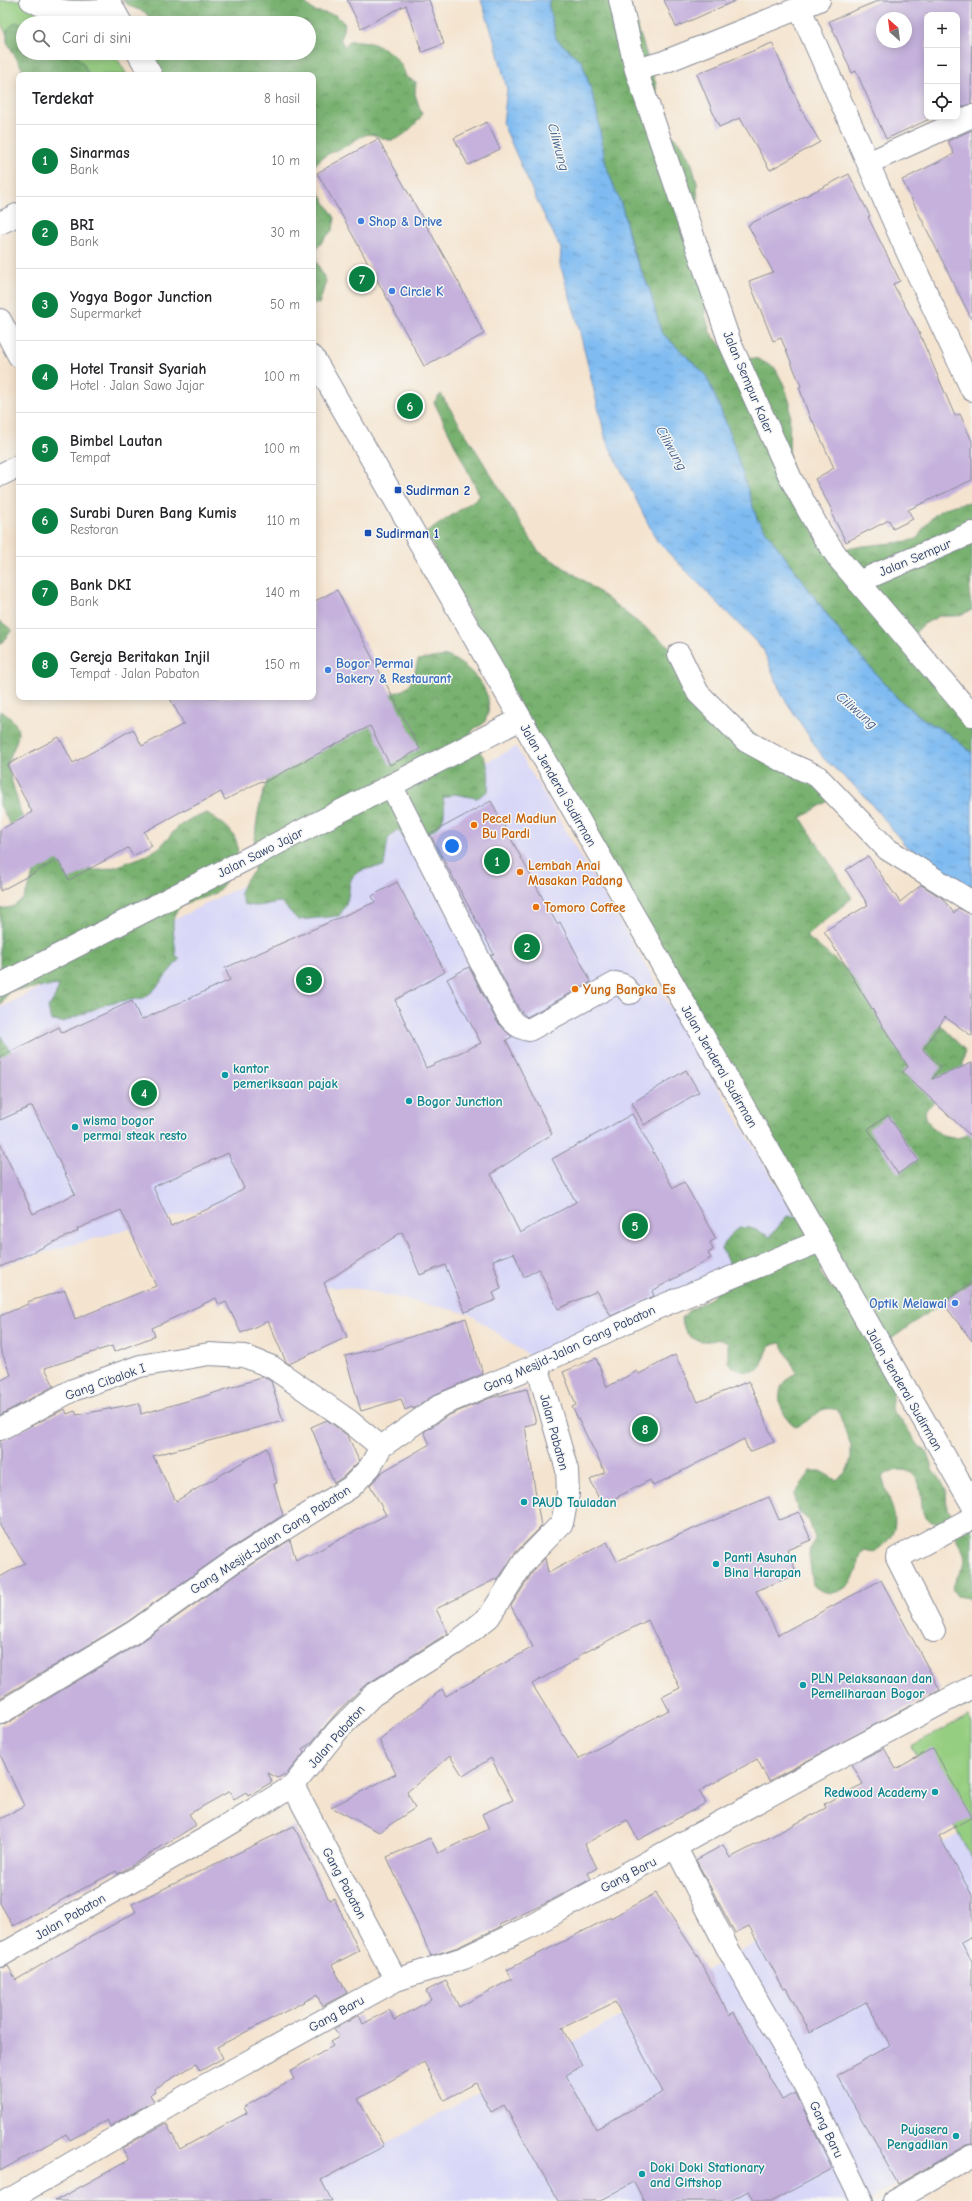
<!DOCTYPE html>
<html lang="id">
<head>
<meta charset="utf-8">
<style>
  body { margin:0; font-family:"Comic Neue",sans-serif; background:#f2f2f2; color:#202124 }
  .controls { position:absolute; right:12px; top:12px; display:grid; overflow:hidden; border-radius:8px; box-shadow:0 2px 10px #0003 }
  .controls button { width:36px; height:36px; display:grid; place-items:center; padding:0; border:0; border-bottom:1px solid #e0e0e0; background:#fff; color:#202124; font:20px sans-serif }
  .compass { position:absolute; left:876px; top:12px; width:36px; height:36px; border-radius:50%; background:#fff; box-shadow:0 2px 10px #0003; rotate:332deg }
  .you { position:absolute; left:452px; top:846px; width:14px; height:14px; margin:-10px; border:3px solid #fff; border-radius:50%; background:#1a73e8; box-shadow:0 0 0 6px #1a73e833 }
  .badge { display:grid; place-items:center; width:26px; height:26px; border-radius:50%; background:#0b8043; color:#fff; font-size:13px; font-weight:700 }
  .pin { position:absolute; translate:-50% -50%; border:2px solid #fff; box-shadow:0 1px 4px #0006 }
  .list { margin:0; padding:0; list-style:none }
  h2 { display:flex; justify-content:space-between; align-items:center; height:52px; margin:0; padding:0 16px; font-size:17px }
  h2 small { font-size:13px; font-weight:400; color:#757577 }
  .list li { display:grid; grid-template-columns:26px 1fr auto; gap:12px; align-items:center; box-sizing:border-box; height:72px; padding:0 16px; border-top:1px solid #e0e0e0 }
  .list b { display:block; font-size:15px; white-space:nowrap }
  .list p { margin:0; font-size:13px; white-space:nowrap; color:#757577 }
  .list em { font-size:13px; font-style:normal; color:#757577 }
  .icon { flex:none; width:22px; height:22px; fill:none; stroke:currentColor; stroke-width:2; stroke-linecap:round; stroke-linejoin:round }
  .map { position:relative; flex:none; width:972px; height:2201px; overflow:hidden }
  .search { position:absolute; background:#fff; box-shadow:0 2px 10px #0003; left:16px; top:16px; width:300px; height:44px; display:flex; align-items:center; gap:10px; box-sizing:border-box; padding:0 14px; border-radius:22px; color:#757577; font-size:15px }
  .panel { position:absolute; background:#fff; box-shadow:0 2px 10px #0003; left:16px; top:72px; width:300px; height:628px; border-radius:8px }
  .map>svg:first-child { display:block }
</style>
</head>
<body>
<div class="map">
<svg width="972" height="2201" viewBox="0 0 972 2201">
  <defs>
    <pattern id="forest-crowns" width="20" height="18" patternUnits="userSpaceOnUse"><rect width="20" height="18" fill="#78b16f"/><path d="M2 6a3 3 0 1 1 6 0M12 15a3 3 0 1 1 6 0" fill="none" stroke="#62905e"/></pattern>
    <pattern id="water-ripples" width="26" height="14" patternUnits="userSpaceOnUse"><rect width="26" height="14" fill="#7fbbf1"/><path d="M2 4q2-2 4 0t4 0M15 11q2-2 4 0t4 0" fill="none" stroke="#6798c6"/></pattern>
  </defs>
  <rect width="100%" height="100%" fill="#f6f6f2"/>
  <filter id="ink" filterUnits="userSpaceOnUse"><feTurbulence type="fractalNoise" baseFrequency=".025" numOctaves="2"/><feDisplacementMap in="SourceGraphic" scale="8" xChannelSelector="R" yChannelSelector="G"/><feConvolveMatrix kernelMatrix="1 2 1 2 8 2 1 2 1" color-interpolation-filters="sRGB"/></filter>
  <filter id="wash" filterUnits="userSpaceOnUse"><feTurbulence type="fractalNoise" baseFrequency=".012" numOctaves="4" result="noise"/><feDisplacementMap in="SourceGraphic" scale="16" xChannelSelector="R" yChannelSelector="G"/><feGaussianBlur stdDeviation="0.9" result="paint"/><feColorMatrix in="noise" values="0 0 0 0 0 0 0 0 0 0 0 0 0 0 0 0 0 1.4 0 .05"/><feComposite in="paint" operator="in"/></filter>
  <g filter="url(#wash)">
    <rect width="100%" height="100%" fill="#f4e4cf"/>
    <!-- built -->
    <path fill="#d8d7f8" d="M516 747 809 1240 535 1360 470 1314 359 1289 291 1285 230 1241 218 1204 0 1265V1008Z
      M972 1826V2140L866 2201H279Z"/>
    <!-- grass -->
    <path fill="#96ce81" stroke="#587e70" d="M0 0H84L97 23H23V53H114L127 75H29L0 22Z
      M968 1716 972 1723V1859L911 1746Z"/>
    <!-- forest -->
    <path fill="url(#forest-crowns)" stroke="#4a7066" fill-rule="evenodd" d="M122 0H302L314 11 336 15 345 24 340 39 345 47 349 41C373 39 400 52 406 77L416 82 415 94 422 115C417 123 400 142 389 140 381 139 374 132 365 135 359 137 352 142 346 146 333 152 323 154 313 167V75H162L154 63V53H309V23H153L145 12 131 7Z
      M551 0H629L656 84 657 102 669 133 682 145 692 164 697 183 698 203 694 220 707 295 705 314 710 332 722 347 739 356 758 359 775 368 784 385 790 403 789 459 799 495 844 550C868 543 893 545 917 539 933 512 941 506 972 502V575L969 592 972 610 957 616H939L924 624 912 636 972 718V753L949 734 923 719 898 699 846 640 757 519 728 428 706 375 661 332 649 288 634 253 622 207 606 167 595 103 582 62 556 39 548 3Z
      M15 22 23 25V53H73L83 63 89 75H26L7 42V31Z
      M313 183 335 218 333 229 317 248 316 261 326 281 319 304 313 303Z
      M441 394 538 551 583 580 679 654 697 691 836 796 801 818 852 898 806 936 888 1004 942 1026 965 1050 962 1071 925 1111C926 1132 957 1149 972 1129V1281L887 1342 894 1388 891 1406 894 1414 900 1419 920 1447 927 1452 932 1469 938 1475 946 1490 947 1509 954 1516 969 1523 972 1532V1605L968 1598 957 1596 951 1588 964 1565 966 1556 951 1531 943 1524C916 1522 924 1506 920 1488 915 1466 898 1467 882 1476 889 1508 911 1528 874 1552L864 1550C857 1560 859 1567 854 1577 845 1594 827 1598 813 1585L809 1555 815 1538 809 1521 799 1512 795 1502V1493L811 1471H820L836 1480 843 1475 848 1468 851 1458V1447L838 1410C817 1404 814 1420 796 1427 777 1413 771 1383 797 1373L781 1343 770 1345 759 1370C745 1373 738 1373 728 1362V1343L719 1339C700 1345 683 1339 682 1318L688 1311 713 1297 730 1267 722 1249C735 1221 747 1224 770 1237L787 1216 796 1217 426 533 480 496 434 402ZM828 1255 838 1290 830 1287 820 1272Z
      M0 621 12 630 0 645Z
      M447 656C470 666 499 693 485 721 483 726 477 726 473 730 471 733 470 738 468 741 488 756 490 767 488 791L477 798 454 794 443 798C450 829 429 834 405 840L398 829 388 839 384 866C332 872 361 887 339 916L298 920 281 902C265 903 261 909 244 904L240 893 245 881 254 871C254 837 256 802 272 771L385 694C412 692 412 682 418 660Z
      M0 711C30 728 15 741 7 765L24 823 90 870H103L118 866 147 855 160 847 179 826 192 818 207 813C232 828 247 842 231 871 227 879 222 888 215 893 201 901 180 899 174 916 171 927 176 945 176 956L180 958 154 990 144 998 109 1003 63 1022 51 1021 48 1008 55 997 59 985 9 991 0 1006V909L12 907 23 899 29 887 33 874 29 861 0 805Z
      M0 1035 11 1052 0 1069Z"/>
    <!-- water -->
    <path fill="url(#water-ripples)" stroke="#4d75a8" d="M481 0H551L548 3 556 39 582 62 595 103 606 166 622 207 633 253 649 288 661 332 706 375 728 428 757 519 845 639 898 699 923 719 949 734 972 753V889L905 845 862 793 824 759 782 695 763 649 657 541 606 440 577 320 560 264 561 249 536 199 503 124 507 89 495 42Z"/>
    <g id="blocks">
      <!-- building -->
      <path fill="#c5b1dc" fill-rule="evenodd" d="M347 0H429L444 44 422 52 406 5 361 28Z
        M664 0H737L676 27Z
        M880 0H972L971 104 957 109V15H927V117H934L886 139 856 71 852 73 829 21ZM882 18H906V42H882Z
        M772 43 802 111 820 142 770 170 740 118 719 127 697 74Z
        M487 122 500 149 468 165 454 138Z
        M972 130V320L902 180 954 154 948 141Z
        M378 139 459 283 484 334 424 366 344 219 317 173Z
        M849 174 870 216 868 217 900 281 893 284 917 328 955 416 960 414 972 441V480L908 510 913 519 893 529 889 520 846 542 831 513 833 512 815 479 834 468 813 421H811L799 387 801 386 781 338 773 341 749 281 773 272 748 225Z
        M337 590 420 749 390 765 370 726 263 783 261 781 225 800 221 792 184 811V810L144 832 152 846 133 856 128 848 69 880 58 860 0 891V830L32 812 7 765 59 737 73 763 133 729 142 746 184 724 169 697H313V602Z
        M491 801 542 897 557 924 560 922 591 982 527 1017 519 1009 491 955 494 954 430 834Z
        M868 856 900 902 921 885 942 898 954 913 958 908 972 914V1036L945 1017 923 1050 941 1067 932 1079 972 1063V1137L902 1072 908 1067 824 931 868 905 846 870Z
        M397 882 445 972 395 1000 426 1068 481 1043 447 979 469 967 497 1022 512 1037 506 1040 552 1134 491 1174 520 1233 576 1202 552 1159 632 1114 673 1188 684 1182 716 1239 710 1242 713 1250 708 1253 711 1258 652 1291 654 1296 611 1316 597 1291 558 1309 539 1269 524 1277 514 1253 493 1260 501 1289 493 1293 496 1300 465 1312 445 1265 420 1275 402 1232 324 1283 347 1337 289 1364 286 1362 268 1321 241 1333 226 1302 219 1305 216 1298 152 1328 155 1336 114 1352 112 1346 45 1368 54 1386 0 1415V1381L11 1375 0 1348V1316L28 1304 27 1302 65 1290 75 1319 156 1286 121 1210 77 1229 78 1231 0 1267V1143L33 1214 75 1194 32 1106 0 1120V1057L59 1027 62 1033 132 1001 141 1020 230 980 225 968 375 902 372 896ZM228 1153 244 1188 225 1201 171 1226 153 1187Z
        M686 1070 699 1092 644 1125 632 1103Z
        M888 1115 918 1160 898 1174 868 1129Z
        M972 1282V1341L943 1303Z
        M466 1318 483 1374 436 1394 413 1409 412 1407 405 1410 401 1399 361 1411 345 1356 378 1348Z
        M675 1355 698 1402 749 1381 774 1442 749 1452 744 1439 653 1486 650 1480 602 1505 590 1480 605 1472 572 1407 576 1405 563 1372 596 1358 607 1387 637 1371 639 1374Z
        M263 1377 271 1381 283 1421 153 1456 176 1501 267 1448 277 1483 274 1484 283 1515 227 1551 127 1622 0 1698V1577L25 1563 0 1526V1441L65 1409 67 1414 75 1411 77 1415 139 1403 141 1414 205 1396Z
        M527 1389 536 1423 525 1426 541 1527 515 1553 497 1581 496 1579 436 1609 448 1633 364 1686 339 1710 311 1743 302 1749 304 1753 288 1772 278 1778 268 1773 272 1782 248 1796 246 1793 234 1800 230 1791 189 1814 196 1825 118 1874 116 1871 13 1926 0 1903V1819L24 1806 0 1754V1725L6 1724 140 1643 241 1571 290 1540 296 1560 307 1554 308 1556 386 1515 370 1485 382 1472 430 1444 424 1432 447 1416 490 1398Z
        M327 1420 348 1436 359 1461 343 1477 334 1483 311 1427Z
        M769 1497 779 1520 799 1512 811 1540 787 1550 797 1574 756 1591 778 1635 881 1580 940 1690 769 1781 757 1759 699 1791 706 1803 638 1840 627 1820 585 1844 597 1868 588 1873 591 1879 544 1904 499 1925 500 1927 458 1947 431 1956 387 1857 430 1838 438 1853 489 1829 482 1814 513 1800 491 1758 463 1776 450 1756 407 1792 415 1808 379 1832 331 1807 396 1774 379 1740 442 1689 446 1696 533 1647 511 1606 534 1570 545 1558 548 1573 607 1542 617 1561ZM648 1620 680 1688 662 1697 669 1710 578 1759 532 1684 579 1658 578 1656Z
        M884 1748 896 1769 933 1748 972 1817 939 1836 972 1895V1936L961 1942 972 1962V2144L966 2145 898 2184 837 2075 890 2045 866 2002 810 2032 786 1988 784 1989 749 1926 735 1933 696 1860 723 1845 730 1858 826 1808 824 1804 863 1784 852 1764Z
        M294 1826 329 1900 334 1898 359 1951 332 1965 347 1993 322 2006 317 1995 217 2047 223 2058 200 2071 196 2064 154 2089 156 2092 150 2095 154 2101 110 2126 107 2120 70 2140 66 2134 0 2171V1968L8 1966 16 1980 60 1954 136 1912 132 1904Z
        M656 1893 697 1955 729 2015 734 2012 782 2100 796 2093 832 2169 772 2201H753L748 2191 730 2201H644L634 2182 600 2201H558L504 2105 491 2112 476 2083 444 2100 424 2062 358 2099 384 2146 321 2180 332 2201H55L129 2160 122 2148 166 2123 180 2149 247 2113 244 2107 294 2079 290 2071 333 2046 330 2042 339 2037 334 2029 359 2015 363 2024 389 2010 395 2020 431 2000 426 1991 446 1981 459 2007 512 1979 507 1970 611 1917V1918ZM615 2002 663 2092 596 2129 566 2075 582 2066 562 2028Z"/>
    </g>
  </g>
  <g filter="url(#ink)">
    <use href="#blocks" fill-opacity="0" stroke="#888a96" stroke-width="1"/>
    <g fill="none" stroke-linecap="round" stroke-linejoin="round">
      <!-- minor casing -->
      <g stroke="#888a96" stroke-width="24">
        <path id="minor" d="M31 0C58 16 84 12 114 10
          M620 0 636 70 730 343 791 479 821 533 839 559 972 715
          M800 9 905 247 972 390
          M636 70 664 62 819 0
          M868 163 972 116
          M0 223 19 214
          M0 320 19 356
          M0 475 19 466
          M858 582 972 533
          M679 654 698 693 746 741 783 761 817 776 887 849 972 902
          M391 785 508 1016C514 1024 519 1028 529 1030L616 983 623 985 630 993
          M0 985 521 719
          M0 1429 73 1390 140 1366 209 1354 244 1356 272 1367 348 1420 381 1447
          M934 1631 897 1558 972 1518
          M0 1713 134 1632 234 1561 351 1487 370 1467 381 1447 441 1405 537 1365 647 1312 820 1241
          M293 1786 396 1980
          M676 1848 729 1951 805 2084 862 2201
          M0 1956 208 1837 293 1786 338 1730 373 1695 456 1643 489 1617 524 1562 562 1523 568 1494 567 1470 537 1365
          M7 2201 188 2095 396 1980 464 1958 529 1927 843 1755 972 1687
          M894 2201 972 2156"/>
      </g>
      <!-- major casing -->
      <g stroke="#888a96" stroke-width="24">
        <path id="major" d="M108 0 121 23
          M138 53 151 75
          M313 357 972 1504"/>
      </g>
      <!-- minor -->
      <use href="#minor" stroke="#fff" stroke-width="22"/>
      <!-- major -->
      <use href="#major" stroke="#fff" stroke-width="22"/>
    </g>
  </g>
  <!-- markers -->
  <g fill="#3f7fe0" stroke="#f6f6f2" stroke-width="1.5">
    <circle cx="361" cy="221" r="4"/>
    <circle cx="392" cy="291" r="4"/>
    <circle cx="328" cy="670" r="4"/>
    <circle cx="955" cy="1303" r="4"/>
  </g>
  <g fill="#1a4fb4" stroke="#f6f6f2" stroke-width="1.5">
    <rect x="394" y="486" width="8" height="8" rx="2"/>
    <rect x="364" y="529" width="8" height="8" rx="2"/>
  </g>
  <g fill="#e8710a" stroke="#f6f6f2" stroke-width="1.5">
    <circle cx="474" cy="825" r="4"/>
    <circle cx="520" cy="872" r="4"/>
    <circle cx="536" cy="907" r="4"/>
    <circle cx="575" cy="989" r="4"/>
  </g>
  <g fill="#0f9aa8" stroke="#f6f6f2" stroke-width="1.5">
    <circle cx="225" cy="1075" r="4"/>
    <circle cx="409" cy="1101" r="4"/>
    <circle cx="75" cy="1127" r="4"/>
    <circle cx="524" cy="1502" r="4"/>
    <circle cx="716" cy="1564" r="4"/>
    <circle cx="803" cy="1685" r="4"/>
    <circle cx="935" cy="1792" r="4"/>
    <circle cx="956" cy="2136" r="4"/>
    <circle cx="642" cy="2174" r="4"/>
  </g>
  <g text-anchor="middle" stroke-width="3" stroke-linejoin="round" paint-order="stroke">
    <!-- shop labels -->
    <g font-size="13" font-weight="bold" fill="#366cbe" stroke="#f6f6f2" text-anchor="start">
      <text x="369" y="226">Shop &amp; Drive</text>
      <text x="400" y="296">Circle K</text>
      <text x="336" y="668">Bogor Permai<tspan x="336" dy="15">Bakery &amp; Restaurant</tspan></text>
      <text x="947" y="1308" text-anchor="end">Optik Melawai</text>
    </g>
    <!-- street labels -->
    <g font-size="13" fill="#1b2f5e" stroke="#f6f6f2">
      <text transform="translate(749 382) rotate(67)" y="5">Jalan Sempur Kaler</text>
      <text transform="translate(915 557) rotate(-23)" y="5">Jalan Sempur</text>
      <text transform="translate(559 785) rotate(60)" y="5">Jalan Jenderal Sudirman</text>
      <text transform="translate(260 852) rotate(-27)" y="5">Jalan Sawo Jajar</text>
      <text transform="translate(720 1066) rotate(60)" y="5">Jalan Jenderal Sudirman</text>
      <text transform="translate(569 1348) rotate(-25)" y="5">Gang Mesjid-Jalan Gang Pabaton</text>
      <text transform="translate(105 1381) rotate(-20)" y="5">Gang Cibalok I</text>
      <text transform="translate(905 1389) rotate(60)" y="5">Jalan Jenderal Sudirman</text>
      <text transform="translate(555 1432) rotate(75)" y="5">Jalan Pabaton</text>
      <text transform="translate(270 1539) rotate(-33)" y="5">Gang Mesjid-Jalan Gang Pabaton</text>
      <text transform="translate(336 1736) rotate(-49)" y="5">Jalan Pabaton</text>
      <text transform="translate(628 1874) rotate(-28)" y="5">Gang Baru</text>
      <text transform="translate(345 1883) rotate(62)" y="5">Gang Pabaton</text>
      <text transform="translate(70 1916) rotate(-30)" y="5">Jalan Pabaton</text>
      <text transform="translate(336 2013) rotate(-29)" y="5">Gang Baru</text>
      <text transform="translate(827 2129) rotate(64)" y="5">Gang Baru</text>
    </g>
    <!-- transit labels -->
    <g font-size="13" font-weight="bold" fill="#164399" stroke="#f6f6f2" text-anchor="start">
      <text x="406" y="495">Sudirman 2</text>
      <text x="376" y="538">Sudirman 1</text>
    </g>
    <!-- food labels -->
    <g font-size="13" font-weight="bold" fill="#c56008" stroke="#f6f6f2" text-anchor="start">
      <text x="482" y="823">Pecel Madiun<tspan x="482" dy="15">Bu Pardi</tspan></text>
      <text x="528" y="870">Lembah Anai<tspan x="528" dy="15">Masakan Padang</tspan></text>
      <text x="544" y="912">Tomoro Coffee</text>
      <text x="583" y="994">Yung Bangka Es</text>
    </g>
    <!-- culture labels -->
    <g font-size="13" font-weight="bold" fill="#0d838f" stroke="#f6f6f2" text-anchor="start">
      <text x="233" y="1073">kantor<tspan x="233" dy="15">pemeriksaan pajak</tspan></text>
      <text x="417" y="1106">Bogor Junction</text>
      <text x="83" y="1125">wisma bogor<tspan x="83" dy="15">permai steak resto</tspan></text>
      <text x="532" y="1507">PAUD Tauladan</text>
      <text x="724" y="1562">Panti Asuhan<tspan x="724" dy="15">Bina Harapan</tspan></text>
      <text x="811" y="1683">PLN Pelaksanaan dan<tspan x="811" dy="15">Pemeliharaan Bogor</tspan></text>
      <text x="927" y="1797" text-anchor="end">Redwood Academy</text>
      <text x="948" y="2134" text-anchor="end">Pujasera<tspan x="948" dy="15">Pengadilan</tspan></text>
      <text x="650" y="2172">Doki Doki Stationary<tspan x="650" dy="15">and Giftshop</tspan></text>
    </g>
    <!-- water labels -->
    <g font-size="14" font-style="italic" fill="#39598a" stroke="#f6f6f2">
      <text transform="translate(559 147) rotate(75)" y="5">Ciliwung</text>
      <text transform="translate(672 448) rotate(61)" y="5">Ciliwung</text>
      <text transform="translate(857 710) rotate(41)" y="5">Ciliwung</text>
    </g>
  </g>
</svg>
<div class="controls">
<button>+</button>
<button>−</button>
<button><svg class="icon" aria-label="locate" viewBox="0 0 24 24"><circle cx="12" cy="12" r="6"/><path d="M12 2v4M12 18v4M2 12h4M18 12h4"/></svg></button>
</div>
<svg class="compass" viewBox="-18 -18 36 36"><path d="M0-13l5 13h-10z" fill="#e53935"/><path d="M0 13l5-13h-10z" fill="#757577"/></svg>
<div class="you"></div>
<div class="pin badge" style="left:497px;top:861px">1</div>
<div class="pin badge" style="left:527px;top:947px">2</div>
<div class="pin badge" style="left:309px;top:980px">3</div>
<div class="pin badge" style="left:144px;top:1093px">4</div>
<div class="pin badge" style="left:635px;top:1226px">5</div>
<div class="pin badge" style="left:410px;top:406px">6</div>
<div class="pin badge" style="left:362px;top:279px">7</div>
<div class="pin badge" style="left:645px;top:1429px">8</div>
<div class="search"><svg class="icon" aria-label="search" viewBox="0 0 24 24"><circle cx="10" cy="10" r="6"/><path d="M15 15l6 6"/></svg>Cari di sini</div>
<section class="panel">
<h2>Terdekat<small>8 hasil</small></h2>
<ul class="list">
<li><span class="badge">1</span><div><b>Sinarmas</b><p>Bank</p></div><em>10 m</em></li>
<li><span class="badge">2</span><div><b>BRI</b><p>Bank</p></div><em>30 m</em></li>
<li><span class="badge">3</span><div><b>Yogya Bogor Junction</b><p>Supermarket</p></div><em>50 m</em></li>
<li><span class="badge">4</span><div><b>Hotel Transit Syariah</b><p>Hotel · Jalan Sawo Jajar</p></div><em>100 m</em></li>
<li><span class="badge">5</span><div><b>Bimbel Lautan</b><p>Tempat</p></div><em>100 m</em></li>
<li><span class="badge">6</span><div><b>Surabi Duren Bang Kumis</b><p>Restoran</p></div><em>110 m</em></li>
<li><span class="badge">7</span><div><b>Bank DKI</b><p>Bank</p></div><em>140 m</em></li>
<li><span class="badge">8</span><div><b>Gereja Beritakan Injil</b><p>Tempat · Jalan Pabaton</p></div><em>150 m</em></li>
</ul>
</section>
</div>
</body>
</html>
